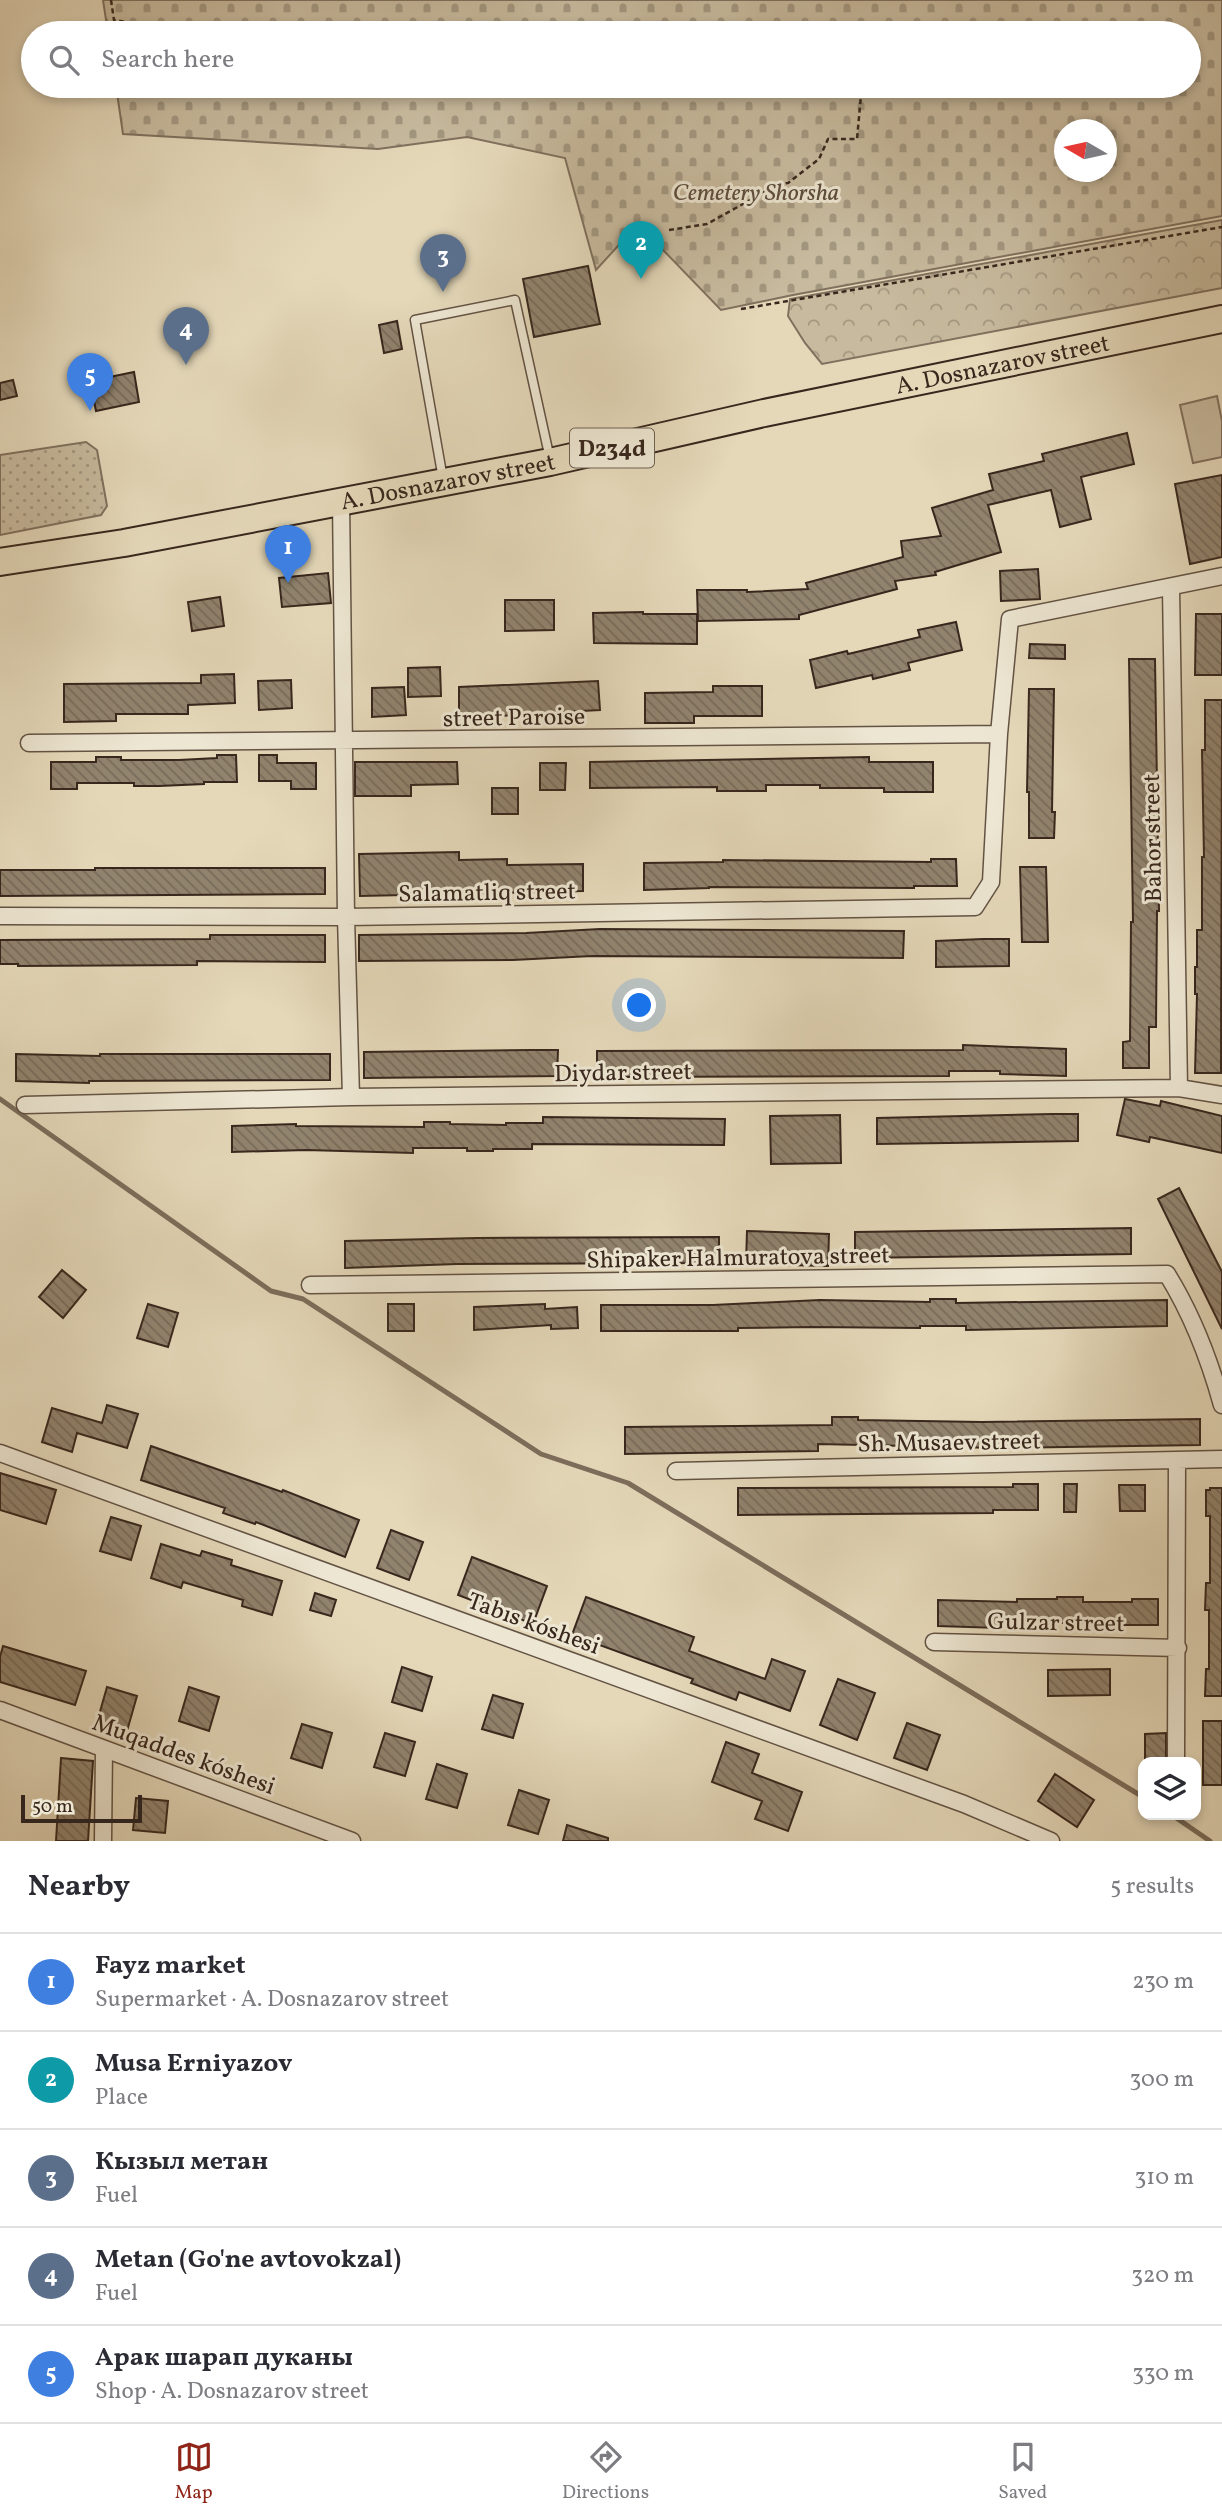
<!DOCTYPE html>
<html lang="en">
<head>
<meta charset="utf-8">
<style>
  body { margin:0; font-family:Vollkorn,serif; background:#f2f2f3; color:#2b2b33 }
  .controls { position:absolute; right:21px; bottom:21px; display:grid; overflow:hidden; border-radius:14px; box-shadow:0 4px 10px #0003 }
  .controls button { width:63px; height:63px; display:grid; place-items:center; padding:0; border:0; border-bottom:2px solid #e1e1e2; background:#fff; color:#2b2b33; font:35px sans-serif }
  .compass { position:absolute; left:1054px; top:119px; width:63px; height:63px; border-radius:50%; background:#fff; box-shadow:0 4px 10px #0003; rotate:279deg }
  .scale { position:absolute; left:21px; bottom:18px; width:121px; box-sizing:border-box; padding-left:7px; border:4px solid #38271d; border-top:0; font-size:19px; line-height:24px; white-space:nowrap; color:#38271d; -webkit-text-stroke:5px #ede6d2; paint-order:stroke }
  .you { position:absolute; left:640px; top:1006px; width:24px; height:24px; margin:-18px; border:5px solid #fff; border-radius:50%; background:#1a73e8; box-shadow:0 0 0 10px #1a73e833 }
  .badge { display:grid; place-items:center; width:46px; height:46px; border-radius:50%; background:#8f2418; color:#fff; font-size:23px; font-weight:700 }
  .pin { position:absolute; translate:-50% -58px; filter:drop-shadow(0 2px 4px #0008) }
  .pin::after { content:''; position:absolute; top:37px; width:24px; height:21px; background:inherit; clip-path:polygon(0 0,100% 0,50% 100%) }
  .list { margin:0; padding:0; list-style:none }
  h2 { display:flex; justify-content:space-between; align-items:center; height:91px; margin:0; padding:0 28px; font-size:30px }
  h2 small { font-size:23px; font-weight:400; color:#7c7c81 }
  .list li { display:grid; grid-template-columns:46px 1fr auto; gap:21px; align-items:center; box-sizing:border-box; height:98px; padding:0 28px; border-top:2px solid #e1e1e2 }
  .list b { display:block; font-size:26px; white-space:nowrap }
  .list p { margin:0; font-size:23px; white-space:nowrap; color:#7c7c81 }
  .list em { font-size:23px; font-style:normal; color:#7c7c81 }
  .icon { flex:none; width:38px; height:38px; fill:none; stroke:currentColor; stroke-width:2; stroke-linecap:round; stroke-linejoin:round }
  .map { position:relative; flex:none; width:1222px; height:1841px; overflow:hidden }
  .search { position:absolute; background:#fff; box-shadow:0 4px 10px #0003; left:21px; right:21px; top:21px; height:77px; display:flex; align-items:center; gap:18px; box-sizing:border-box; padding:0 24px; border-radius:38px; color:#7c7c81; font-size:26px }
  .sheet { height:581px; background:#fff }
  nav { display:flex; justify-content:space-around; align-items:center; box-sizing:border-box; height:98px; border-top:2px solid #e1e1e2; background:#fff; font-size:19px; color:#7c7c81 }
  nav a { display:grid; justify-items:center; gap:4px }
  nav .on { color:#8f2418 }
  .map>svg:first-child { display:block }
</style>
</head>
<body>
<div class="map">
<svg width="1222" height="1841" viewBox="0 0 1222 1841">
  <defs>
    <pattern id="grass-dots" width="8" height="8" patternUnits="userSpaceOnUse" patternTransform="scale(1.75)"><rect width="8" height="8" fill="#c7ba9e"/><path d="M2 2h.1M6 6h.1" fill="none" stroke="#a39780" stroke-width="1.8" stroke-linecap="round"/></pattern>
    <pattern id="forest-crowns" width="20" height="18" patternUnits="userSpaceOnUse" patternTransform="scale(1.75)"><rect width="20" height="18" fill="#c7ba9e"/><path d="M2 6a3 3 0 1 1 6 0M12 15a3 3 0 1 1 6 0" fill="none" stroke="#a39780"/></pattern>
    <pattern id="cemetery-stones" width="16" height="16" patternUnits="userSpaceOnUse" patternTransform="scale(1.75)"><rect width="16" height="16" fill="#c7ba9e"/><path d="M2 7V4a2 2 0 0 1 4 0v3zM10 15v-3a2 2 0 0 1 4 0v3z" fill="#a39780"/></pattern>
    <pattern id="building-back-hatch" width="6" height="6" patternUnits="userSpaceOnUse" patternTransform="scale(1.75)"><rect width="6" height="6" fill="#91836e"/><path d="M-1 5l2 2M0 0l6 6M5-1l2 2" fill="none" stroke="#776b5a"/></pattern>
  </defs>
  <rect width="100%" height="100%" fill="#e4d8b9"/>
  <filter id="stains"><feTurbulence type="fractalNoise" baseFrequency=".00286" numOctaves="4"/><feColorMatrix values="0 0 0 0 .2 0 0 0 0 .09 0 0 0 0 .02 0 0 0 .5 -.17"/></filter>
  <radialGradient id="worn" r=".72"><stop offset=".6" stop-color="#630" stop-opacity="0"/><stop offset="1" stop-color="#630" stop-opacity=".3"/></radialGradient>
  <!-- grass -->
  <path fill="url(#grass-dots)" stroke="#80705e" stroke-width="2" d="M86 442 97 450 107 506 101 515 0 535V455Z"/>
  <!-- forest -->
  <path fill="url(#forest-crowns)" stroke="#80705e" stroke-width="2" d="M1222 220V288L822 364 805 343 788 316 790 299Z"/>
  <!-- cemetery -->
  <path fill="url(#cemetery-stones)" stroke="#80705e" stroke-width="2" fill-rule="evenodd" d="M103 0H1222V216L793 295 721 310 638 224 596 270 565 158 467 137 378 149 123 134 116 86H1189V33H108ZM1064 130H1106V172H1064Z"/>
  <!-- pitch -->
  <path fill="#c7ba9e" stroke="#80705e" stroke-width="2" d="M1217 396 1222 421V457L1193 463 1180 405Z"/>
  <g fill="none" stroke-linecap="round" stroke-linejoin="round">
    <!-- stream -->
    <path stroke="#7c6d5b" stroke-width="5" d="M0 1099 271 1291 303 1299 541 1454 628 1483 1143 1797
      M1172 1815 1210 1841"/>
  </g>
  <!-- building -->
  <path fill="url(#building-back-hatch)" stroke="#38271d" stroke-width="2" d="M588 266 600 324 534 337 523 279Z
    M397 321 402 349 384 353 379 325Z
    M134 372 139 402 96 411 90 381Z
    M13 380 17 396 0 400V383Z
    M1127 433 1134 464 1081 477 1091 519 1060 527 1051 490 988 505 1001 552 935 572 936 575 895 581 897 589 799 615V619L698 621 697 590H747V592L808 589 806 583 903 557 901 541 941 536 932 508 993 490 989 474 1044 461 1042 454Z
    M1222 475V557L1190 564 1175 484Z
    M1038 569 1040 599 1001 601 1000 571Z
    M328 573 331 603 282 607 279 578Z
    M220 597 224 626 192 631 188 602Z
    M505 600H554V630L505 631Z
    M643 612V614H697V644L594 643 593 613Z
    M1196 614H1222V675H1195Z
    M956 622 962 650 908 663 910 670 873 679 872 675 816 688 810 660 847 651 848 654 920 637 918 630Z
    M1030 644 1065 645V659L1029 658Z
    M1129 659H1155L1159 911H1157L1156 1027H1149V1068H1123V1042L1130 1041 1131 922H1133Z
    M440 667 441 696 408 697V668Z
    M234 674 235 703 188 705V714H116V721L64 722V684L201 683V675Z
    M291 680 292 708 259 710 258 681Z
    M598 681 600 710 562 712V714L459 717V687Z
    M713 686H762V716H694V723H645V693L713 692Z
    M404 687 406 715 372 717V688Z
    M1029 689H1054L1052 812H1055L1054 838H1029V792H1027Z
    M1205 700H1222L1221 1073H1195L1197 994H1195V967H1197V930H1202V857H1204L1202 750H1205Z
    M217 755H236L237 782H204V784L159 786H134V783H77V789H51V762H96V757H121V760H179L217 758Z
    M259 755H277V763H316V789H291V781H259Z
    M869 757V762H933V792H884V788H820V785H766V791H717V787L590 788V762Z
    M355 762H457L458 784 411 785V796H355Z
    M540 763H566L565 790H540Z
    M492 788H518V814H492Z
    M459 852V860L507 859V865L583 864V891L360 896 359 854Z
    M931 859H956L957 886H914V888L709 887V888L644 890V863L723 862V860L931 862Z
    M1020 867H1046L1048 942H1022Z
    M95 868H325V894L0 896V870H95Z
    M600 929 904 931 903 958 592 956 513 960 359 961V935L526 933Z
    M210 935H325V962L197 961V965L18 966V964H0V940L210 939Z
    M983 939H1009V966L936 967V941Z
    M963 1045 1066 1049V1076L1000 1074V1071H949V1076L597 1077V1051L963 1050Z
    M532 1050H558L557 1076 364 1078V1052Z
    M16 1054 100 1056V1054H330V1080L89 1081V1083L16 1081Z
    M1125 1099 1160 1106 1161 1101 1222 1116V1153L1150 1137 1149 1142 1117 1135Z
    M1053 1114H1078V1141L877 1144V1118Z
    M840 1115 841 1163 771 1164 770 1116Z
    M543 1117 725 1119 724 1145 532 1144V1149H493V1151H467V1148H413V1153L306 1150 232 1152V1126L296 1124V1126L424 1127V1122H450V1124L506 1125V1123H543Z
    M1179 1188 1222 1272V1329L1158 1199Z
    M1131 1228V1254L855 1258V1232Z
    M747 1231 829 1234 828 1266 746 1264Z
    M719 1237V1263L457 1264 345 1268V1241L477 1238Z
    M62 1270 86 1290 63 1318 39 1297Z
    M930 1299H956V1303L1167 1300V1326L966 1330V1326H920V1328L811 1327 738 1328V1331H601V1305H713L820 1300 930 1302Z
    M148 1304 178 1313 168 1347 137 1338Z
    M388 1304H414V1331H388Z
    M545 1304V1309L577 1307 578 1328 551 1329V1325L474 1330V1307Z
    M107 1405 138 1414 127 1448 77 1433 72 1452 42 1442 52 1408 102 1423Z
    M832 1417H858V1420L982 1422 1200 1419V1445L999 1448 818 1444V1451L625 1454V1427L832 1425Z
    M151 1446 282 1492 283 1490 359 1520 345 1557 256 1522 255 1524 223 1513 225 1508 141 1480Z
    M0 1473 56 1490 46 1524 0 1510Z
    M1013 1484H1038V1510H993V1513L738 1515V1488L1013 1487Z
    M1064 1484H1077L1076 1512H1064Z
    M1119 1485H1145V1511H1120Z
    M1210 1488H1222V1696H1205L1206 1669H1209V1610H1205L1206 1583H1210V1516H1206V1490H1210Z
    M111 1517 141 1526 131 1560 100 1551Z
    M391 1530 423 1542 409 1580 377 1568Z
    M161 1544 200 1556 202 1551 232 1560 231 1565 282 1581 272 1615 242 1606 243 1600 183 1582 181 1588 151 1578Z
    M472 1557 547 1586 533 1624 458 1595Z
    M315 1593 336 1600 331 1616 310 1610Z
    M586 1597 694 1637 689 1651 765 1679 772 1659 805 1671 790 1711 739 1692 736 1700 691 1683 693 1679 572 1635Z
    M1057 1597H1083V1602H1132V1599H1158V1625H1121V1628H1095V1623H1042V1625H999V1628L938 1626V1600L1017 1602V1599H1057Z
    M3 1646 86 1671 75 1705 0 1682V1657Z
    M402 1667 432 1677 422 1711 392 1702Z
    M1110 1669V1695L1048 1696V1670Z
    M838 1679 875 1693 857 1740 820 1725Z
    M107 1687 137 1696 127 1731 97 1722Z
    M189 1687 219 1697 209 1731 179 1721Z
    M493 1695 523 1704 513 1738 482 1729Z
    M1203 1721H1222V1785H1203Z
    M907 1723 940 1735 927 1770 894 1758Z
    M302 1724 332 1733 322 1768 291 1758Z
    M385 1733 415 1742 405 1776 374 1767Z
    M1166 1733V1760H1145V1734Z
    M726 1742 759 1754 752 1773 802 1792 788 1831 755 1819 762 1801 712 1782Z
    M61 1758 93 1761 88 1841H56Z
    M437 1764 467 1774 457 1808 426 1799Z
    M1055 1774 1094 1800 1077 1827 1038 1801Z
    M519 1790 549 1800 538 1834 508 1825Z
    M136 1798 168 1801 165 1833 133 1830Z
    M567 1825 608 1838V1841H563Z"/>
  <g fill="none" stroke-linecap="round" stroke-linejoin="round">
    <!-- service casing -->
    <g stroke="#635344" stroke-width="11">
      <path id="service" d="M443 479 415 320 515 300 550 459"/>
    </g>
    <!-- minor casing -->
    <g stroke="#635344" stroke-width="19">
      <path id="minor" d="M341 500 346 917 351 1097
        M1171 588 1179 1088
        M29 743 999 734
        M0 916 346 917 975 907 991 882 999 734 1010 619 1222 576
        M25 1105 351 1097 1179 1088 1222 1095
        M310 1285 1167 1274C1193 1316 1209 1358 1222 1405
        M0 1453 964 1804 1051 1841
        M676 1471 1222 1459
        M934 1642 1178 1648
        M0 1710 352 1841
        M1176 1762 1177 1460
        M103 1841 104 1749"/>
    </g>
    <!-- primary casing -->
    <g stroke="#38271d" stroke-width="30">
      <g id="primary">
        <path id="s1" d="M0 562 124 543 550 462 764 413 1222 319"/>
      </g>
    </g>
    <!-- path -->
    <path stroke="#38271d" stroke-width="2.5" stroke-dasharray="5 3.5" stroke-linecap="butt" d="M111 0 114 20 195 33
      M669 230 707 224 779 184 788 183 819 159 828 139H857L861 95
      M741 309 1222 227"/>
    <!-- service -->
    <use href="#service" stroke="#ede6d2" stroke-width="8"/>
    <!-- minor -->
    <use href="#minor" stroke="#ede6d2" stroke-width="16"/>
    <!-- primary -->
    <use href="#primary" stroke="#e4d8b9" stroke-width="26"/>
  </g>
  <g text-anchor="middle" stroke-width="6" stroke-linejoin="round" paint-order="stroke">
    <!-- shield labels -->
    <rect fill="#ede6d2" stroke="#6e6053" stroke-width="2" x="570" y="428.5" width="84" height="39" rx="5"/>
    <g font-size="23" font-weight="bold" fill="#38271d">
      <text x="612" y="456">D234d</text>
    </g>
    <!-- park labels -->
    <g font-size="24" font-style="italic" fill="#5c4c3d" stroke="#ede6d2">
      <text x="756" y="200">Cemetery Shorsha</text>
    </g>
    <!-- street labels -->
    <g font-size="24" fill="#38271d" stroke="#ede6d2">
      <text dy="8" stroke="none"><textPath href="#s1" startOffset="1022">A. Dosnazarov street</textPath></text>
      <text dy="8" stroke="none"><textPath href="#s1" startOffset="455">A. Dosnazarov street</textPath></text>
      <text transform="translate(514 717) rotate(-1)" y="8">street Paroise</text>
      <text transform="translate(1152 838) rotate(-91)" y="8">Bahor street</text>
      <text transform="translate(487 892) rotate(-1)" y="8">Salamatliq street</text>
      <text transform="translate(623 1072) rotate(-1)" y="8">Diydar street</text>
      <text transform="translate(738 1257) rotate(-1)" y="8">Shipaker Halmuratova street</text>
      <text transform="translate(949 1442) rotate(-1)" y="8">Sh. Musaev street</text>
      <text transform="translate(1056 1622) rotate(1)" y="8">Gulzar street</text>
      <text transform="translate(534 1623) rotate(20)" y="8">Tabıs kóshesi</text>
      <text transform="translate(184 1754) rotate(20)" y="8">Muqaddes kóshesi</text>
    </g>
  </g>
  <rect width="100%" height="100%" filter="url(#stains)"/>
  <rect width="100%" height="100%" fill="url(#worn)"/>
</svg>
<div class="controls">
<button><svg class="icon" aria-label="layers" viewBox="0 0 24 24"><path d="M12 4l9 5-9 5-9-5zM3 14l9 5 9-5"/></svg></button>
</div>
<svg class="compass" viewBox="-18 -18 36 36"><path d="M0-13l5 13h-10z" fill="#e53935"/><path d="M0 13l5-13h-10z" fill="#7c7c81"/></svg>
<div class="scale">50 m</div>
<div class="you"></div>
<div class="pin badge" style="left:288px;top:583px;background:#3f7fe0">1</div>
<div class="pin badge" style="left:641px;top:279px;background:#0f9aa8">2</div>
<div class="pin badge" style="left:443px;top:292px;background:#5c6f8a">3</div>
<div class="pin badge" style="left:186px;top:365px;background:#5c6f8a">4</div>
<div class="pin badge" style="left:90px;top:411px;background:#3f7fe0">5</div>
<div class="search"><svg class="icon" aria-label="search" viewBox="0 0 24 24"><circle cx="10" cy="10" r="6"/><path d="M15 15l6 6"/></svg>Search here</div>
</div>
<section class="sheet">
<h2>Nearby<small>5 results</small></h2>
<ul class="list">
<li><span class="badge" style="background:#3f7fe0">1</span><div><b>Fayz market</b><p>Supermarket · A. Dosnazarov street</p></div><em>230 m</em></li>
<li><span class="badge" style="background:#0f9aa8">2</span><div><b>Musa Erniyazov</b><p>Place</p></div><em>300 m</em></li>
<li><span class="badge" style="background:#5c6f8a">3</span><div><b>Кызыл метан</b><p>Fuel</p></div><em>310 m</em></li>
<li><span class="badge" style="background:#5c6f8a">4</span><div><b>Metan (Go'ne avtovokzal)</b><p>Fuel</p></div><em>320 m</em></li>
<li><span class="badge" style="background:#3f7fe0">5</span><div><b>Арак шарап дуканы</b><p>Shop · A. Dosnazarov street</p></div><em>330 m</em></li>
</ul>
</section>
<nav>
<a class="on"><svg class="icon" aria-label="map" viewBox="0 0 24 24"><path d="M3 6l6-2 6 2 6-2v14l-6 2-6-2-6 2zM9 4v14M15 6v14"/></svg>Map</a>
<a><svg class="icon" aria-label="directions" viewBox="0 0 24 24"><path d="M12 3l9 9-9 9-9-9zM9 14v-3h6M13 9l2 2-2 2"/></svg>Directions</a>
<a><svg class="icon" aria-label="saved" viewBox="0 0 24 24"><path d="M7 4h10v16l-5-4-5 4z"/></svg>Saved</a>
</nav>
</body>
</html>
